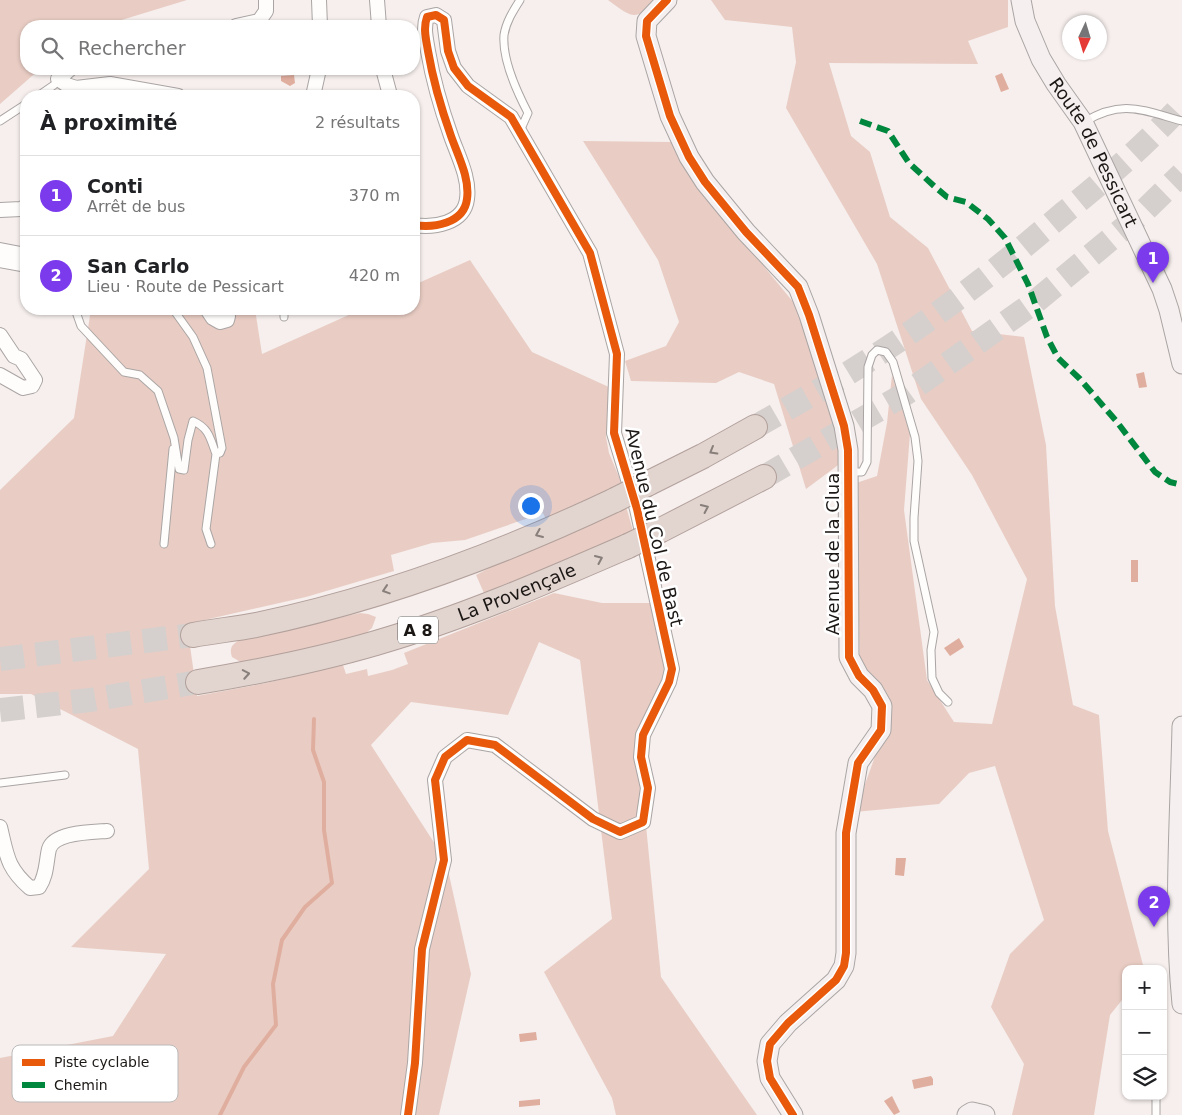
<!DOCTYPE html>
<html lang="fr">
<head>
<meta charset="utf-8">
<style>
  body { margin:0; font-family:"DejaVu Sans",sans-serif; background:#f2f2f2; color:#202124 }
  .controls { position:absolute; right:15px; bottom:15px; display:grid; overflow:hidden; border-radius:10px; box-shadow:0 1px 4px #0004 }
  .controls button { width:45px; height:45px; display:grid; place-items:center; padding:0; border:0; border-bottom:1px solid #e0e0e0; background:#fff; color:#202124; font:25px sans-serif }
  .compass { position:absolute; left:1062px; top:15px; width:45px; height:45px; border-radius:50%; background:#fff; box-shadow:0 1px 4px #0004; rotate:184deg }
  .you { position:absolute; left:530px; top:505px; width:18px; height:18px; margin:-12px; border:4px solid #fff; border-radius:50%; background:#1a73e8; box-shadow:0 0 0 8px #1a73e833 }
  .badge { display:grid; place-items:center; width:32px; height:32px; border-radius:50%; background:#7c3aed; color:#fff; font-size:16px; font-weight:700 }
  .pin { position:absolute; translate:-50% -41px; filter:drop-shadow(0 1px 2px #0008) }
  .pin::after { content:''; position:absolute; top:26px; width:18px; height:15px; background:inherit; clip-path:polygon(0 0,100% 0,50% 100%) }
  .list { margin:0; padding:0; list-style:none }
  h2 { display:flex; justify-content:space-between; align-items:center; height:65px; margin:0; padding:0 20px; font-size:21px }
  h2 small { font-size:16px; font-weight:400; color:#757577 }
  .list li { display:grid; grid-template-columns:32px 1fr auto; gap:15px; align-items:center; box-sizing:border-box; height:80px; padding:0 20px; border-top:1px solid #e0e0e0 }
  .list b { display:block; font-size:19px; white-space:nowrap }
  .list p { margin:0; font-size:16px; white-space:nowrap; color:#757577 }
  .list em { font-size:16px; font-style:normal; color:#757577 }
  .icon { flex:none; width:28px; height:28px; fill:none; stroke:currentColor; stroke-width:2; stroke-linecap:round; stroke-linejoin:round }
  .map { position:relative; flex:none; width:1182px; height:1115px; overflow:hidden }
  .search { position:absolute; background:#fff; box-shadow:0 1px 4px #0004; left:20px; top:20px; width:400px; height:55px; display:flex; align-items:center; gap:12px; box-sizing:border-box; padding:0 18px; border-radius:20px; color:#757577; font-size:19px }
  .panel { position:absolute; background:#fff; box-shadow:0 1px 4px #0004; left:20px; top:90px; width:400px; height:225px; border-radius:20px }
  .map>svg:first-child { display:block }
</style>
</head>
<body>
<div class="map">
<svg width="1182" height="1115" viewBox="0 0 1182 1115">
  <rect width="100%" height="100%" fill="#f6efed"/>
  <!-- green -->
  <path fill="#e9cdc4" d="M0 0H187L102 26H26V69H40L0 104Z
    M608 0H659C634 21 634 19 608 0Z
    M711 0H1008V27L968 41 978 64 829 63 851 136 870 152 890 217 928 248 972 331 1024 337 1046 445 1055 606 1073 705 1099 715 1108 831 1144 969H1126V995L1110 1015 1094 1115H1012L1024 1064 991 1007 1010 954 1044 920 995 766 969 773 939 804 855 812 878 748 890 725 860 666 856 483 877 476 887 423 892 375 910 434 904 510 927 680 954 722 992 724 1027 579 972 475 921 399 877 264 786 108 796 62 792 27 725 20Z
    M583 141 671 142 758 259 803 314 843 445 841 463 806 489 774 384 739 372 716 383 631 381 625 361 666 346 679 322 658 260Z
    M470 260 532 352 611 388 606 437 609 453 622 484 546 519 543 513 465 540 432 543 391 555 394 571 306 597 187 624 197 696 266 683 343 665 346 674 367 669 368 676 392 670 408 664 404 653 554 593 602 603H650L665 667 661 689 644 718 638 745 661 977 757 1115H616L612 1098 544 972 612 919 580 660 539 642 508 715 411 702 371 745 446 861 471 974 439 1115H0V1058L113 1036 166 954 71 947 149 869 138 749 31 694H0V490L74 418 91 309H255L262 354 362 309H414V285Z
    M626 506 633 531 527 578 484 593 476 575 520 552Z
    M360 613 368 614 376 617 372 628 365 634 342 642 244 664 232 657C229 648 232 644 240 640Z"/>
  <!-- water -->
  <path fill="#e0ae9f" d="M1002 73 1009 89 1001 92 995 76Z
    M294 75 295 83 290 86 281 81V76Z
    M1144 372 1147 387 1139 388 1136 374Z
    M1131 560H1138V582H1131Z
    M959 638 964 647 950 656 944 648Z
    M896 858H906L904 876 895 875Z
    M536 1032 537 1040 520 1042 519 1034Z
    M931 1076 933 1079V1085L914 1089 912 1080Z
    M892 1096 900 1112 894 1115 884 1101Z
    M540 1099V1105L519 1107V1101Z"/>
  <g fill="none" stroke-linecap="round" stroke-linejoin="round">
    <!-- stream -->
    <path stroke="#e0ae9f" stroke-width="4" d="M220 1115 244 1067 276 1025 273 984 282 940 305 907 332 883 324 830V782L313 750 314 719"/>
    <!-- highway-tunnel -->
    <path stroke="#d5cfcd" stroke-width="24" stroke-dasharray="24 12" stroke-linecap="butt" d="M755 427C793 405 832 384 869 360 938 316 1003 265 1065 212 1106 179 1146 144 1182 105
      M764 477 905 394 1035 302 1142 213 1182 174
      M0 659 193 635
      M0 710 90 700 198 682"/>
    <!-- lane casing -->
    <g stroke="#aaa5a4" stroke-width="9">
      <path id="lane" d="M520 0C513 11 506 22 504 35 502 60 517 92 528 113L520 131
        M38 96 54 85 58 79
        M0 121 26 104
        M1084 122C1122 99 1142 110 1182 121
        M75 309 81 326 124 372 140 375 158 391 174 438 179 469 184 470 188 440 193 421C209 428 210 438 216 454L220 453 222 448 207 368 193 337 173 309
        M284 317V309
        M848 472H862L867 462 868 367 872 355 877 350 886 352 893 362 915 437 918 461 914 518V541L934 632 931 650 932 678 939 693 948 702
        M164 544 173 449
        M211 544 206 529 216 454
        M0 783 65 775
        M1156 1096V1115"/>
    </g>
    <!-- street casing -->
    <g stroke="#aaa5a4" stroke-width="16">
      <path id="street" d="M319 0 320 26
        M377 0 379 26
        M236 26 259 21 266 11V0
        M70 69 58 79 67 85 76 88 110 84 178 96
        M383 69 390 95
        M313 96 319 69
        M0 210 21 209 26 206
        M0 250 26 255
        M0 260 26 265
        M207 309 213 318 220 322 227 320 228 316 225 309
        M0 335 14 356 21 359 35 380 32 386 23 388 0 375
        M0 827C7 856 7 868 30 888L39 887C47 875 46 862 49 849 54 832 92 832 107 831
        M408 1115 415 1063 422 949 444 860 435 780 445 757 467 740 495 745 593 819 620 832 643 822 648 788 641 757 643 735 669 682 672 669 637 509 614 433 617 354 590 253 511 117 468 86 454 68 448 51 444 20 436 15 427 17C423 28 426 39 428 51 433 80 441 108 451 136 458 156 470 178 467 199 464 224 433 228 414 225"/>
    </g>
    <!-- secondary casing -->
    <g stroke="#aaa5a4" stroke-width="21">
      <g id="secondary">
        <path d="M667 0 647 21 646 36 670 116 689 157 705 182 746 232 798 287 809 315 844 426 848 450 849 657 859 676 873 690 882 706 881 730 858 763 846 833V953L844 966 836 980 788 1023 770 1044 767 1061 770 1078 793 1115"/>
        <path id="s1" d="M1021 0 1025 21 1041 59 1056 84 1083 122 1162 289 1169 310 1182 364"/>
        <path d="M1182 726C1180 819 1173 912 1182 1004"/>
        <path d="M967 1115 972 1112 985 1115"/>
      </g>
    </g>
    <!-- highway casing -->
    <g stroke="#b2a09b" stroke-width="26">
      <g id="highway">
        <path d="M647 484 703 456 755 427"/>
        <path d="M661 530 764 477"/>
        <path d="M193 635C214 631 235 629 256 625 381 599 501 554 615 500"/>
        <path id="s2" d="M198 682C258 672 318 660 376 643 463 618 545 582 628 546"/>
      </g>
    </g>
    <!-- lane -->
    <use href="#lane" stroke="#fefdfc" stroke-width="7"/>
    <!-- street -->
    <use href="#street" stroke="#fefdfc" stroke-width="14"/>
    <!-- secondary -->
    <use href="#secondary" stroke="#f5f0ef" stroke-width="19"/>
    <!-- highway -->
    <use href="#highway" stroke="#e2d4cf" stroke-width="24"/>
    <!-- highway-bridge casing -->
    <g stroke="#b2a09b" stroke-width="26" stroke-linecap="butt">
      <path id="highway-bridge" d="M615 500 647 484
        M628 546 661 530"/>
    </g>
    <!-- highway-bridge -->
    <use href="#highway-bridge" stroke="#e2d4cf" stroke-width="24"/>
    <!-- quiet -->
    <path stroke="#00873e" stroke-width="6" stroke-dasharray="12 6" stroke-linecap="butt" d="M860 121 888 131 909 163 934 186 947 197 966 202 988 219 1005 238 1028 284 1047 337 1058 358 1080 379 1117 422 1155 472 1170 482 1182 485"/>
    <!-- cycleway casing -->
    <g stroke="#fff" stroke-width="11">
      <path id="cycleway" d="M667 0 647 21 646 36 670 116 689 157 705 182 746 232 798 287 809 315 844 426 848 450 849 657 859 676 873 690 882 706 881 730 858 763 846 833V953L844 966 836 980 788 1023 770 1044 767 1061 770 1078 793 1115
        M408 1115 415 1063 422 949 444 860 435 780 445 757 467 740 495 745 593 819 620 832 643 822 648 788 641 757 643 735 669 682 672 669 637 509 614 433 617 354 590 253 511 117 468 86 454 68 448 51 444 20 436 15 427 17C423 28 426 39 428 51 433 80 441 108 451 136 458 156 470 178 467 199 464 224 433 228 414 225"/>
    </g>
    <!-- cycleway -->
    <use href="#cycleway" stroke="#e8590c" stroke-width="8"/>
  </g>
  <!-- one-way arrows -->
  <defs><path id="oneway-chevron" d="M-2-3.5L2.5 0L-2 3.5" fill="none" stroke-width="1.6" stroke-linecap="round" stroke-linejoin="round" transform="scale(1.25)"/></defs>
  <g stroke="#887f7b">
    <use href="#oneway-chevron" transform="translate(713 451) rotate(150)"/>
    <use href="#oneway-chevron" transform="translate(705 508) rotate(-25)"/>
    <use href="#oneway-chevron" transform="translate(539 534) rotate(157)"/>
    <use href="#oneway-chevron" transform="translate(599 559) rotate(-24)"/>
    <use href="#oneway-chevron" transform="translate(386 590) rotate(162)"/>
    <use href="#oneway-chevron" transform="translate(246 674) rotate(-10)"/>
  </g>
  <g text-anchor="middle" stroke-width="5" stroke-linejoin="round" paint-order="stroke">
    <!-- shield labels -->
    <rect fill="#fff" stroke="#5f5d5b" stroke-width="1" x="398" y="616.5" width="40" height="27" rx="4"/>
    <g font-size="16" font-weight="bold" fill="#1b1715">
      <text x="418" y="636">A 8</text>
    </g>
    <!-- street labels -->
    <g font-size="18" fill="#1b1715" stroke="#fff">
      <text dy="6" stroke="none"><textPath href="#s1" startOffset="170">Route de Pessicart</textPath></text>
      <text transform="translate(654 527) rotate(77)" y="6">Avenue du Col de Bast</text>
      <text transform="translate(833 554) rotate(-90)" y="6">Avenue de la Clua</text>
      <text dy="6" stroke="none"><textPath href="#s2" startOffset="332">La Provençale</textPath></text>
    </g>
  </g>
  <!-- legend -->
  <rect x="12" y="1045" width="166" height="57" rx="8" fill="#fff" stroke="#bbb9b9" stroke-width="1"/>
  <rect x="22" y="1059" width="23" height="7" fill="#e8590c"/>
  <rect x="22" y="1082" width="23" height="6" fill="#00873e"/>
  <g font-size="14" fill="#1b1715">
    <text x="54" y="1067">Piste cyclable</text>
    <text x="54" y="1090">Chemin</text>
  </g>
</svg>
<div class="controls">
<button>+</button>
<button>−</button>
<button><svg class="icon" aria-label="layers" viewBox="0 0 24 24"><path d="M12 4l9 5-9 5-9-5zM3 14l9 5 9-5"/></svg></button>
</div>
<svg class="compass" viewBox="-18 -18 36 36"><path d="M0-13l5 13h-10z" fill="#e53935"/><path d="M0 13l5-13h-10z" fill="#757577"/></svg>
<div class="you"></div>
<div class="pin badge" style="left:1153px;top:283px">1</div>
<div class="pin badge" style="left:1154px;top:927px">2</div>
<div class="search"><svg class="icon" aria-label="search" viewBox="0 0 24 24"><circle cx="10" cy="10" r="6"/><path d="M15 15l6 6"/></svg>Rechercher</div>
<section class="panel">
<h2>À proximité<small>2 résultats</small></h2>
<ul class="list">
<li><span class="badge">1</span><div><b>Conti</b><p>Arrêt de bus</p></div><em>370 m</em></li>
<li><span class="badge">2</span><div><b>San Carlo</b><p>Lieu · Route de Pessicart</p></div><em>420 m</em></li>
</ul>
</section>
</div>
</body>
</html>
